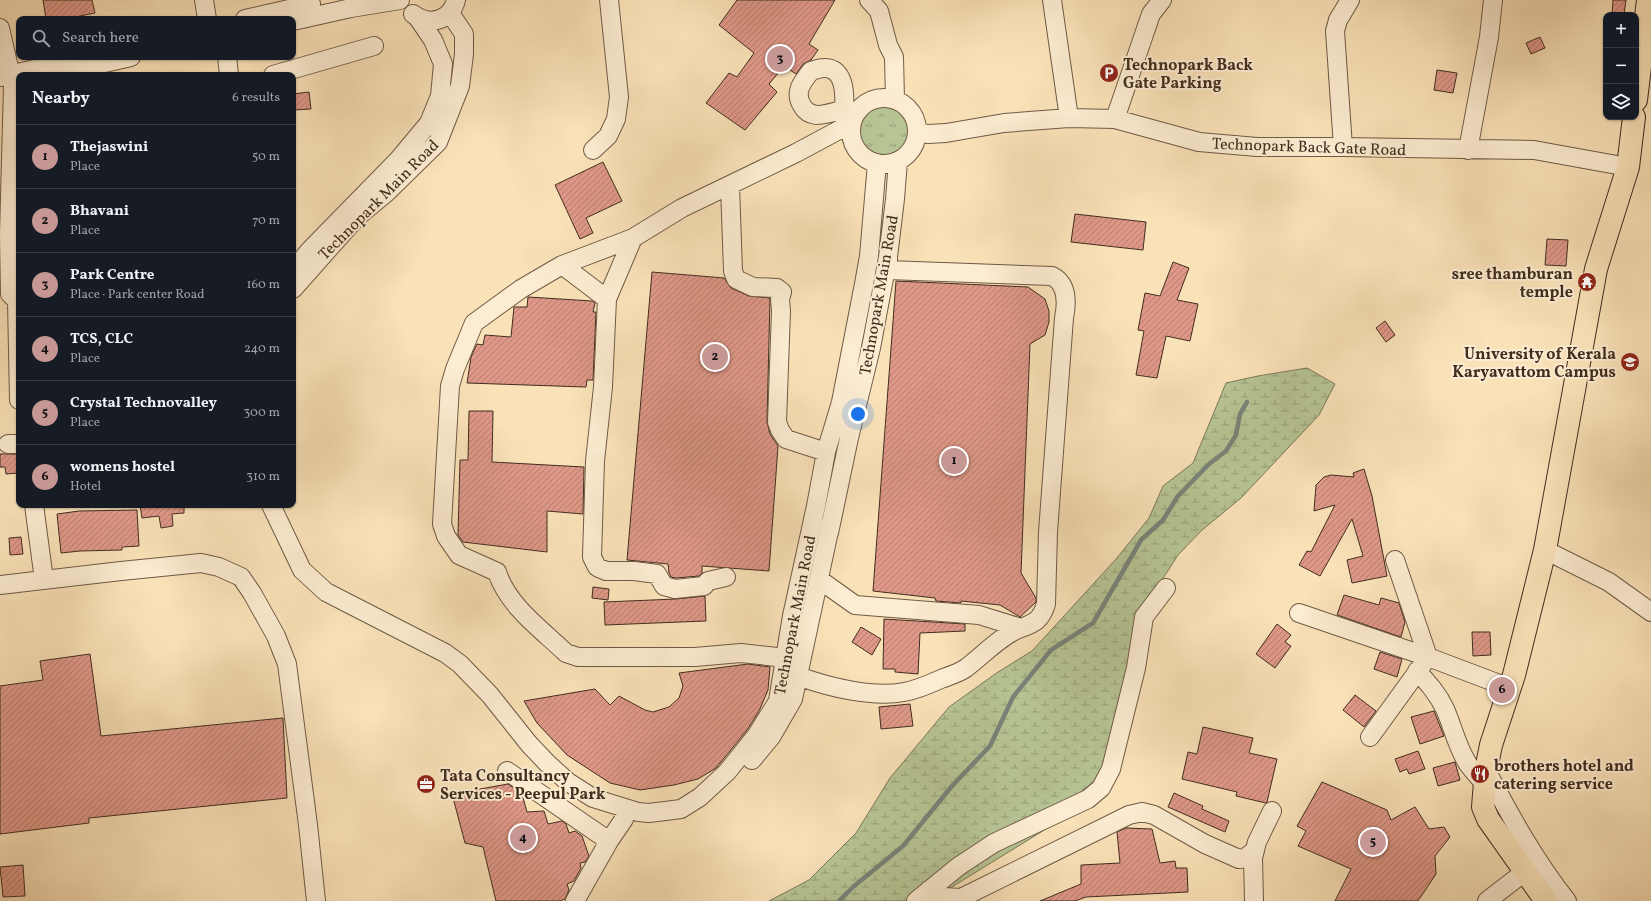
<!DOCTYPE html>
<html lang="en">
<head>
<meta charset="utf-8">
<style>
  body { margin:0; font-family:Vollkorn,serif; background:#242831; color:#f1f3f6 }
  .controls { position:absolute; right:12px; top:12px; display:grid; overflow:hidden; border-radius:8px; box-shadow:0 1px 3px #0004 }
  .controls button { width:36px; height:36px; display:grid; place-items:center; padding:0; border:0; border-bottom:1px solid #363941; background:#171b24; color:#f1f3f6; font:20px sans-serif }
  .you { position:absolute; left:858px; top:414px; width:14px; height:14px; margin:-10px; border:3px solid #fff; border-radius:50%; background:#1a73e8; box-shadow:0 0 0 6px #1a73e833 }
  .badge { display:grid; place-items:center; width:26px; height:26px; border-radius:50%; background:#c59692; color:#111; font-size:13px; font-weight:700 }
  .pin { position:absolute; translate:-50% -50%; border:2px solid #fff; box-shadow:0 1px 4px #0006 }
  .list { margin:0; padding:0; list-style:none }
  h2 { display:flex; justify-content:space-between; align-items:center; height:52px; margin:0; padding:0 16px; font-size:17px }
  h2 small { font-size:13px; font-weight:400; color:#9ea1a6 }
  .list li { display:grid; grid-template-columns:26px 1fr auto; gap:12px; align-items:center; box-sizing:border-box; height:64px; padding:0 16px; border-top:1px solid #363941 }
  .list b { display:block; font-size:15px; white-space:nowrap }
  .list p { margin:0; font-size:13px; white-space:nowrap; color:#9ea1a6 }
  .list em { font-size:13px; font-style:normal; color:#9ea1a6 }
  .icon { flex:none; width:22px; height:22px; fill:none; stroke:currentColor; stroke-width:2; stroke-linecap:round; stroke-linejoin:round }
  .map { position:relative; flex:none; width:1651px; height:901px; overflow:hidden }
  .search { position:absolute; background:#171b24; box-shadow:0 1px 3px #0004; left:16px; top:16px; width:280px; height:44px; display:flex; align-items:center; gap:10px; box-sizing:border-box; padding:0 14px; border-radius:8px; color:#9ea1a6; font-size:15px }
  .panel { position:absolute; background:#171b24; box-shadow:0 1px 3px #0004; left:16px; top:72px; width:280px; height:436px; border-radius:8px }
  .map>svg:first-child { display:block }
</style>
</head>
<body>
<div class="map">
<svg width="1651" height="901" viewBox="0 0 1651 901">
  <defs>
    <pattern id="grass-tufts" width="24" height="20" patternUnits="userSpaceOnUse"><rect width="24" height="20" fill="#b7c494"/><path d="M3 7l-1-3M5 7V3M7 7l1-3M15 17l-1-3M17 17v-4M19 17l1-3" fill="none" stroke="#96a078"/></pattern>
    <pattern id="wetland-marsh" width="20" height="14" patternUnits="userSpaceOnUse"><rect width="20" height="14" fill="#b7c494"/><path d="M1 5h8M5 5V1M11 12h8M15 12V8" fill="none" stroke="#96a078"/></pattern>
    <pattern id="building-hatch" width="6" height="6" patternUnits="userSpaceOnUse"><rect width="6" height="6" fill="#df9888"/><path d="M-1 1l2-2M0 6l6-6M5 7l2-2" fill="none" stroke="#b67c6f"/></pattern>
  </defs>
  <rect width="100%" height="100%" fill="#fae2b8"/>
  <filter id="stains"><feTurbulence type="fractalNoise" baseFrequency=".005" numOctaves="4"/><feColorMatrix values="0 0 0 0 .2 0 0 0 0 .09 0 0 0 0 .02 0 0 0 .5 -.17"/></filter>
  <radialGradient id="worn" r=".72"><stop offset=".6" stop-color="#630" stop-opacity="0"/><stop offset="1" stop-color="#630" stop-opacity=".3"/></radialGradient>
  <!-- grass -->
  <path fill="url(#grass-tufts)" stroke="#7c785a" d="M858 131a26 26 0 1 1 52 0a26 26 0 1 1-52 0Z"/>
  <!-- wetland -->
  <path fill="url(#wetland-marsh)" stroke="#7c785a" d="M1307 368 1335 384 1319 415 1241 498 1202 530 1178 555 1158 586 1095 801 1046 829 929 901H769L809 880 856 833 890 778 949 707 998 672 1032 651 1117 558 1149 518 1163 486 1193 463 1226 383 1258 376Z"/>
  <g fill="none" stroke-linecap="round" stroke-linejoin="round">
    <!-- stream -->
    <path stroke="#798379" stroke-width="4.5" d="M839 901 853 887 903 846 952 786 990 746 1013 697 1051 650 1093 623 1141 540 1163 520 1178 496 1209 464 1226 451 1236 435 1240 414 1247 402"/>
  </g>
  <!-- building -->
  <path fill="url(#building-hatch)" stroke="#412d20" d="M43 0H92L95 13 65 19H46Z
    M737 0H835L809 44 818 50 811 60 803 64 796 74 784 66 769 84 777 92 745 130 706 103 729 73 737 77 754 53 719 25Z
    M1613 0H1626L1624 15 1612 14Z
    M1540 37 1545 48 1531 54 1526 43Z
    M1437 70 1457 73 1453 93 1434 90Z
    M309 92 311 109 293 110V94Z
    M603 162 622 201 586 218 593 233 580 239 555 185Z
    M1075 214 1146 222 1143 250 1071 242Z
    M1547 239 1568 240 1566 266 1545 265Z
    M1173 262 1189 268 1177 300 1198 304 1190 341 1166 336 1157 378 1136 375 1144 331 1138 330 1145 293 1160 296Z
    M652 272 724 278 731 288 749 296 770 298 767 422 770 434 778 446 769 571 702 566V573L699 576 676 578 671 577 669 573 668 564 627 560Z
    M896 281 1028 287 1045 299 1049 311V322L1045 335 1030 344 1021 573 1036 598V602L1020 617 1000 605 961 601V603L936 601 935 598 873 591Z
    M528 297 592 301 595 303 593 312H596L593 380H587L586 387 467 383 471 357 477 344 483 345 485 335 511 337 514 307H527Z
    M1385 321 1395 335 1386 342 1376 328Z
    M469 411H493L492 462 584 467 583 514 547 511V552L463 542 458 535 460 460H468Z
    M0 454H18V473L6 474 5 467H0Z
    M1364 469 1372 496 1387 576 1352 583 1347 560 1363 556 1352 519 1320 576 1299 565 1307 551 1311 552 1335 505 1314 511 1316 485 1324 477 1331 475 1354 477 1353 473Z
    M140 505H184V513L172 514 173 526 161 528 159 516 142 518Z
    M137 510 139 546 122 547V550L80 551 61 553 57 514 79 511Z
    M21 537 23 554 10 555 9 538Z
    M593 587 609 589 608 600 592 598Z
    M1344 595 1379 605 1381 598 1399 603 1405 622 1401 637 1337 615Z
    M705 596 706 621 605 625 604 602 676 599Z
    M884 619 965 624V631L920 633 918 674 895 672V669H883Z
    M1277 624 1291 635 1285 642 1291 646 1275 668 1256 654Z
    M861 627 881 639 872 655 852 642Z
    M1472 632H1490L1491 655 1473 656Z
    M1380 652 1402 659 1397 677 1374 669Z
    M90 654 101 736 283 718 287 798 89 818V823L0 834V686L43 680 40 661Z
    M748 664 770 667 768 690 759 711 747 730 716 768 698 779 674 785 640 790 610 783 567 755 537 723 524 701 595 689 610 705 619 696 645 710 653 712 669 707 679 698 683 686 679 673Z
    M1355 695 1376 711 1364 727 1343 710Z
    M910 704 913 726 881 729 879 707Z
    M1434 711 1444 736 1420 744 1411 717Z
    M1203 727 1253 738 1249 753 1277 759 1267 802 1266 803 1236 796 1237 792 1182 779 1188 752 1197 754Z
    M1418 751 1425 769 1409 774 1407 769 1400 772 1395 759Z
    M1455 762 1460 780 1438 786 1433 768Z
    M1322 782 1387 810 1391 820 1415 807 1429 829 1444 827 1450 837 1435 856 1436 874 1418 901H1335L1351 869 1298 846 1306 831 1297 826Z
    M508 784 522 794 527 812 544 811 548 824 562 821 566 824 569 833 575 831 582 836 589 856 585 862 580 863 581 868 574 881 567 884 569 890 565 899 560 901H496L483 847 465 843 452 794Z
    M1174 793 1203 806 1202 809 1229 821 1225 832 1168 807Z
    M1126 828 1152 829 1160 863 1175 861 1176 868H1187L1188 892 1086 897 1075 901H1040L1081 884V865L1120 863 1117 832Z
    M23 865 25 896 3 897 0 867Z"/>
  <g fill="none" stroke-linecap="round" stroke-linejoin="round">
    <!-- minor casing -->
    <g stroke="#6f5a46" stroke-width="20">
      <path id="minor" d="M204 0 207 19
        M869 0 879 11 888 45 894 57 895 99
        M1052 0 1069 118
        M413 14C430 27 451 20 456 0
        M245 19 311 4
        M293 21 351 8 400 0
        M0 28 13 85 9 234 10 294 17 301H19
        M227 57 229 75
        M74 70 131 57
        M273 75 374 46
        M0 77 87 57
        M851 131a33 33 0 1 1 66 0a33 33 0 1 1-66 0Z
        M844 109C835 112 826 115 816 115 810 114 806 112 803 107 793 93 802 82 811 71 815 70 820 68 824 68 845 67 845 95 844 109L855 115
        M1115 119 1151 14 1162 0
        M918 132 928 134 946 133 1004 123 1069 118 1115 119 1199 142 1257 147H1343L1534 150 1628 167
        M1343 147 1335 31 1338 20 1350 0
        M593 150 608 136 616 119 619 97 609 0
        M1468 150 1489 37 1493 0
        M730 186 733 271 736 279 753 287 777 288 782 292 780 299 781 311 777 422 780 430 786 439 826 452
        M633 238 607 299 603 387 595 461 592 557 597 567 606 571H634L657 574 664 586 675 589 704 586 708 581 726 577
        M888 257V270L1052 276C1068 284 1067 303 1064 318L1048 532 1046 604C1041 620 1035 623 1021 628
        M562 265 607 299
        M293 270 310 250 399 159 429 123 440 96 443 64 433 40 418 18
        M293 289 357 217 386 193 438 142 460 86 464 54V34L450 13
        M17 301 19 400
        M8 444H19
        M34 505 44 580
        M271 505 302 570 326 592 445 653 460 664 490 695 529 744 547 763 568 782 593 798 638 812 649 813 681 809 700 797 727 772 756 736 778 701 792 616 816 506 826 452 841 402 864 284 869 256 877 163
        M829 533 849 438 871 348 888 257 895 199 898 161
        M1545 550 1609 582 1651 612
        M1395 560 1428 657
        M0 585 121 571 201 563 219 567 241 577 252 593 276 636 287 664 308 825 316 901
        M1299 613 1428 657
        M786 658 741 653 695 657H578L566 653C541 629 508 606 497 572L459 555 446 536 442 524 450 386 455 369 474 323 521 289 562 265 633 238 682 208 796 153 852 123
        M1417 671C1428 683 1438 694 1445 709 1453 727 1457 747 1468 764 1473 771 1479 777 1484 783
        M798 676C828 687 872 698 904 692 916 690 930 684 941 679 949 676 959 673 966 668 982 656 1003 634 1021 628L979 615 855 605 820 580
        M1370 737 1428 657 1510 688
        M752 760 771 737 793 699 831 522
        M1486 770C1510 815 1535 861 1567 901
        M507 771 609 841
        M929 890 944 897 961 898 1129 815 1142 812 1154 815 1205 844 1239 859 1245 858 1255 850
        M575 901 609 841 624 819
        M916 901 959 866 994 843 1088 799 1101 788 1111 769 1136 668 1144 617 1166 588
        M1254 901 1253 858 1257 842 1272 811
        M1487 901 1526 871"/>
    </g>
    <!-- major casing -->
    <g stroke="#412d20" stroke-width="24">
      <path id="major" d="M1636 100 1648 0
        M1546 901 1488 819 1483 807 1486 770 1491 745 1514 675 1545 550 1596 269 1628 167 1634 117"/>
    </g>
    <!-- minor -->
    <use href="#minor" stroke="#fcecd1" stroke-width="18"/>
    <!-- major -->
    <use href="#major" stroke="#fae2b8" stroke-width="22"/>
  </g>
  <!-- icons -->
  <defs>
    <g id="parking-disc" transform="scale(1)"><circle r="9.5" fill="#8f2418" stroke="#fcecd1"/><path d="M-3.5-5.5H1a3.5 3.5 0 0 1 0 7H-1V5.5H-3.5ZM-1-3.4V-.6H.8a1.4 1.4 0 0 0 0-2.8Z" fill="#fff"/></g>
    <g id="temple-disc" transform="scale(1)"><circle r="9.5" fill="#8f2418" stroke="#fcecd1"/><path d="M0-6L5-2H3V0L6.5 2.5H4V6H1.5V3h-3V6H-4V2.5H-6.5L-3 0V-2H-5Z" fill="#fff"/></g>
    <g id="university-disc" transform="scale(1)"><circle r="9.5" fill="#8f2418" stroke="#fcecd1"/><path d="M0-5L7-2L0 1L-7-2ZM-4 1L0 2.5L4 1V4Q0 6-4 4Z" fill="#fff"/></g>
    <g id="restaurant-disc" transform="scale(1)"><circle r="9.5" fill="#8f2418" stroke="#fcecd1"/><path d="M-5-6h1v4h1v-4h1v4h1v-4h1v5L-1.5 .5V6h-2V.5L-5-1ZM5-6V6H3V1.5H1.5Q1.5-4 5-6Z" fill="#fff"/></g>
    <g id="office-disc" transform="scale(1)"><circle r="9.5" fill="#8f2418" stroke="#fcecd1"/><path d="M-6-3h4V-5.5h4V-3h4V5H-6ZM-1-4.5V-3h2v-1.5ZM-6 0V1H6V0Z" fill="#fff"/></g>
  </defs>
  <g fill-rule="evenodd">
    <use href="#parking-disc" x="1109" y="73"/>
    <use href="#temple-disc" x="1587" y="282"/>
    <use href="#university-disc" x="1630" y="362"/>
    <use href="#restaurant-disc" x="1480" y="774"/>
    <use href="#office-disc" x="426" y="784"/>
  </g>
  <g text-anchor="middle" stroke-width="4" stroke-linejoin="round" paint-order="stroke">
    <!-- poi labels -->
    <g font-size="16" font-weight="bold" fill="#412d20" stroke="#fcecd1" text-anchor="start">
      <text x="1123" y="70">Technopark Back<tspan x="1123" dy="18">Gate Parking</tspan></text>
      <text x="1573" y="279" text-anchor="end">sree thamburan<tspan x="1573" dy="18">temple</tspan></text>
      <text x="1616" y="359" text-anchor="end">University of Kerala<tspan x="1616" dy="18">Karyavattom Campus</tspan></text>
      <text x="1494" y="771">brothers hotel and<tspan x="1494" dy="18">catering service</tspan></text>
      <text x="440" y="781">Tata Consultancy<tspan x="440" dy="18">Services - Peepul Park</tspan></text>
    </g>
    <!-- street labels -->
    <g font-size="16" fill="#412d20" stroke="#fcecd1">
      <text transform="translate(1309 146) rotate(2)" y="6">Technopark Back Gate Road</text>
      <text transform="translate(378 199) rotate(-45)" y="6">Technopark Main Road</text>
      <text transform="translate(878 295) rotate(-80)" y="6">Technopark Main Road</text>
      <text transform="translate(794 615) rotate(-79)" y="6">Technopark Main Road</text>
    </g>
  </g>
  <rect width="100%" height="100%" filter="url(#stains)"/>
  <rect width="100%" height="100%" fill="url(#worn)"/>
</svg>
<div class="controls">
<button>+</button>
<button>−</button>
<button><svg class="icon" aria-label="layers" viewBox="0 0 24 24"><path d="M12 4l9 5-9 5-9-5zM3 14l9 5 9-5"/></svg></button>
</div>
<div class="you"></div>
<div class="pin badge" style="left:954px;top:461px">1</div>
<div class="pin badge" style="left:715px;top:357px">2</div>
<div class="pin badge" style="left:780px;top:59px">3</div>
<div class="pin badge" style="left:523px;top:838px">4</div>
<div class="pin badge" style="left:1373px;top:842px">5</div>
<div class="pin badge" style="left:1502px;top:690px">6</div>
<div class="search"><svg class="icon" aria-label="search" viewBox="0 0 24 24"><circle cx="10" cy="10" r="6"/><path d="M15 15l6 6"/></svg>Search here</div>
<section class="panel">
<h2>Nearby<small>6 results</small></h2>
<ul class="list">
<li><span class="badge">1</span><div><b>Thejaswini</b><p>Place</p></div><em>50 m</em></li>
<li><span class="badge">2</span><div><b>Bhavani</b><p>Place</p></div><em>70 m</em></li>
<li><span class="badge">3</span><div><b>Park Centre</b><p>Place · Park center Road</p></div><em>160 m</em></li>
<li><span class="badge">4</span><div><b>TCS, CLC</b><p>Place</p></div><em>240 m</em></li>
<li><span class="badge">5</span><div><b>Crystal Technovalley</b><p>Place</p></div><em>300 m</em></li>
<li><span class="badge">6</span><div><b>womens hostel</b><p>Hotel</p></div><em>310 m</em></li>
</ul>
</section>
</div>
</body>
</html>
